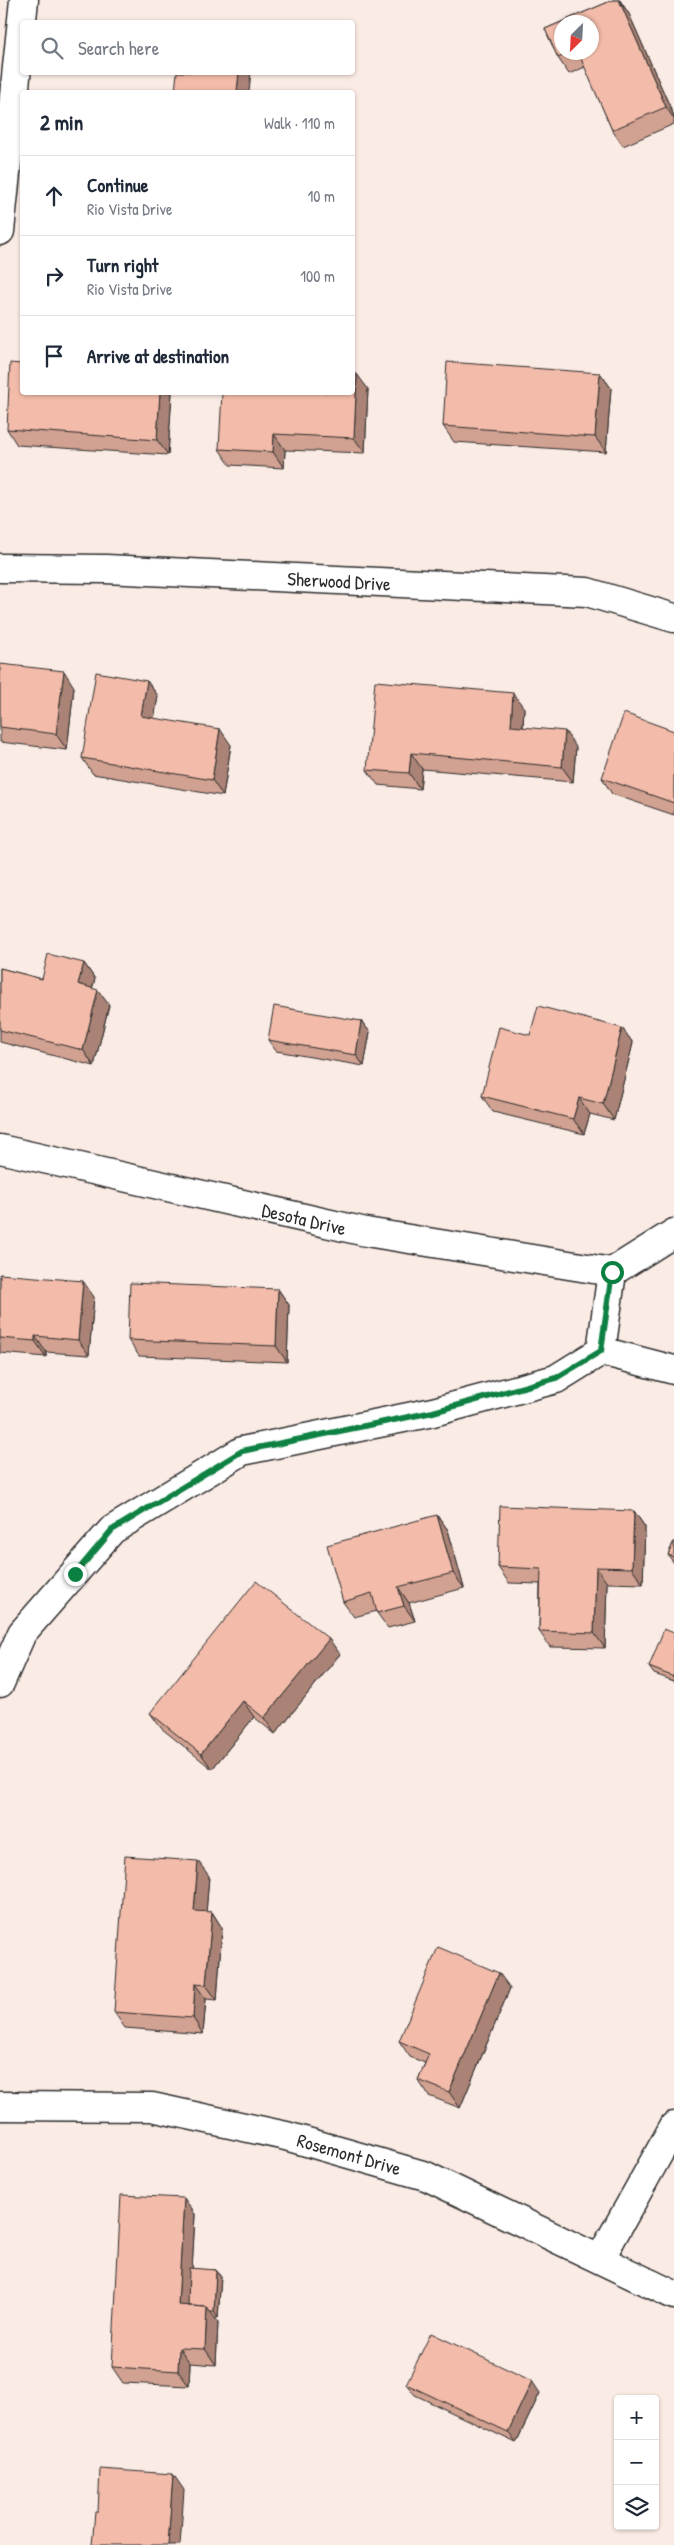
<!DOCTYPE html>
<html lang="en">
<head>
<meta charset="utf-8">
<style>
  body { margin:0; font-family:"Patrick Hand",sans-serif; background:#f6f6f7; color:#1f2937 }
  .controls { position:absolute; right:15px; bottom:15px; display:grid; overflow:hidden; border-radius:5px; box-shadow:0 1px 4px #0004 }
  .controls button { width:45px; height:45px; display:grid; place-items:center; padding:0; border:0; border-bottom:1px solid #e0e1e3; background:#fff; color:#1f2937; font:25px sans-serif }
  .compass { position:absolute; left:554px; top:15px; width:45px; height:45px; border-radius:50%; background:#fff; box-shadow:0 1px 4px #0004; rotate:204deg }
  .stop { position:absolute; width:15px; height:15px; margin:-11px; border:4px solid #0b8043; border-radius:50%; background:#fff }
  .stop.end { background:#0b8043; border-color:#fff; box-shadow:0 1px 5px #0008 }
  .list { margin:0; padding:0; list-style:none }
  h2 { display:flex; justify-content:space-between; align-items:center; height:65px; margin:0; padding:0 20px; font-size:21px }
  h2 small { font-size:16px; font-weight:400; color:#747a83 }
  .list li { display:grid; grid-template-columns:32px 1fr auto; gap:15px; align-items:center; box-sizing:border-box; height:80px; padding:0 20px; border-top:1px solid #e0e1e3 }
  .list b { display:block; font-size:19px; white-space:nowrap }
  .list p { margin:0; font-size:16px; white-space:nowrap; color:#747a83 }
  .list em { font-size:16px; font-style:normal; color:#747a83 }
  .icon { flex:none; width:28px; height:28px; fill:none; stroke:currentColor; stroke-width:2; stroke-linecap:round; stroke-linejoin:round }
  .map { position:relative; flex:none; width:674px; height:2545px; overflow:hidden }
  .search { position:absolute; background:#fff; box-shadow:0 1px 4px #0004; left:20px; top:20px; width:335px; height:55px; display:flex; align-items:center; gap:12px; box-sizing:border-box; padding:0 18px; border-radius:5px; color:#747a83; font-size:19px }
  .panel { position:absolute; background:#fff; box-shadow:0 1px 4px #0004; left:20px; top:90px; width:335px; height:305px; border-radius:5px }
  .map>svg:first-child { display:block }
</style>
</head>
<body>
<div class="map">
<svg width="674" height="2545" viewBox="0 0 674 2545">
  <rect width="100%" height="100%" fill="#fbebe5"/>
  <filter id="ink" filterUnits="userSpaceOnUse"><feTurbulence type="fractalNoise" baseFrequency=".02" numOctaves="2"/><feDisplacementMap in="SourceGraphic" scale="10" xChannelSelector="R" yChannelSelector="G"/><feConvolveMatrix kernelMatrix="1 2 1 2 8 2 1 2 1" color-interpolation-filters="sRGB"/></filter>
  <g filter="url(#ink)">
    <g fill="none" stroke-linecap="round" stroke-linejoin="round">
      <!-- street casing -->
      <g stroke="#2b2b2b" stroke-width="31">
        <path id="street" d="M0 231 24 0
          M0 568 106 569 587 592 674 618
          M0 1149 366 1232 612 1272
          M601 1351 674 1370
          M0 1683 22 1633 112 1530 242 1451 433 1412 556 1379 601 1351 612 1272 674 1233
          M0 2106 152 2107 286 2136 426 2176 674 2295
          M600 2259 674 2126"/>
      </g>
      <!-- street -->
      <use href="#street" stroke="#fff" stroke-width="28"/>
    </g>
    <!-- wall -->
    <path fill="#d1a191" stroke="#2b2b2b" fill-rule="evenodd" d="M613 0H620L629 14 674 116V124L623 146 612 130 585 67 569 74 558 58 545 29ZM562 22H592V52H562Z
      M600 373 611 388 606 452 454 442 443 426Z
      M368 389 365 453 285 450 284 468 230 465 219 449Z
      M172 392 168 455 17 445 7 429Z
      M0 664 74 687 67 750 0 742Z
      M147 681 158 696 154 718 231 745 223 796 93 774 82 758Z
      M524 708 523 727 576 747 573 782 422 769 420 789 378 785 367 770Z
      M674 731V815L612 794 602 778Z
      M84 963 95 979 92 988 109 1005 94 1066 0 1042V968L42 979Z
      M361 1021 370 1032 364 1066 276 1051 268 1040Z
      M622 1028 633 1043 614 1120 590 1114 584 1134 493 1112 482 1096 530 1035Z
      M0 1274 94 1297 89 1355 46 1352V1357L0 1353Z
      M278 1289 289 1305 287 1362 139 1356 128 1340Z
      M634 1511 645 1527 643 1584 607 1583 605 1648 550 1647 539 1631 540 1584 509 1583 498 1567Z
      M437 1515 448 1530 464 1588 409 1603 415 1621 388 1628 377 1613V1611L354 1617 343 1602Z
      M674 1541V1563L668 1555Z
      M674 1633V1681L654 1674 649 1667Z
      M340 1654 275 1734 254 1717 212 1769 161 1728 150 1713Z
      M209 1876 206 1912H212L222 1928 217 2000 206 1999 203 2034 125 2028 114 2012Z
      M510 1988 460 2108 429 2096 418 2080 425 2063 410 2057 399 2041Z
      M195 2214 192 2269 216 2270 221 2276 218 2318H215L218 2322 216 2365 190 2363 189 2386 123 2383 112 2367Z
      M406 2384 540 2393 516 2443 415 2395Z"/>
    <!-- shaded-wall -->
    <path fill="#aa8376" stroke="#2b2b2b" d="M619 0 629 14 674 116V119L666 107Z
      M239 72H251L249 92H237Z
      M600 373 611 388 606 452 595 437Z
      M357 374 368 389 365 453 354 438Z
      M160 392H172L168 455 157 440Z
      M274 434 285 450 284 468 273 452Z
      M64 671 74 687 67 750 56 734Z
      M147 681 158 696 152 732 141 716Z
      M513 693 524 708 522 742 511 726Z
      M220 729 231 745 223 796 212 780Z
      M565 731 576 747 573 782 562 767Z
      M411 753 422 769 420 789 409 773Z
      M84 963 95 979 89 1000 78 984Z
      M98 990 109 1005 94 1066 83 1050Z
      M361 1021 370 1032 364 1066 356 1055Z
      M622 1028 633 1043 614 1120 603 1104Z
      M579 1098 590 1114 584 1134 573 1119Z
      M83 1281 94 1297 89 1355 78 1340Z
      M278 1289 289 1305 287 1362 276 1346Z
      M35 1336 46 1352V1357L35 1341Z
      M634 1511 645 1527 643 1584 632 1568Z
      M437 1515 448 1530 464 1588 453 1573Z
      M596 1567 607 1583 605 1648 594 1633Z
      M398 1587 409 1603 415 1621 404 1606Z
      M329 1639 340 1654 275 1734 264 1718Z
      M243 1701 254 1717 212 1769 201 1754Z
      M198 1861 209 1876 205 1927 194 1911Z
      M212 1912 222 1928 217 2000 206 1985Z
      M499 1973 510 1988 460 2108 449 2092Z
      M195 1984 206 1999 203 2034 193 2018Z
      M184 2198 195 2214 190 2311 178 2305Z
      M216 2270 221 2276 218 2318 214 2312Z
      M207 2307 218 2322 216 2365 205 2349Z
      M179 2348 190 2363 189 2386 178 2371Z
      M532 2381 540 2393 516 2443 508 2432Z
      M173 2474 184 2490 180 2545H168Z"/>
    <!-- building -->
    <path fill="#f3bba9" stroke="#2b2b2b" d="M613 0H619L666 107 612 130 578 52H592V22H562V52H571L558 58 545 29Z
      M177 72H239L237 92H175Z
      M447 362 600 373 595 437 443 426Z
      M10 363 22 364V392H160L157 440 7 429Z
      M352 373 357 374 354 438 274 434 273 452 219 449 222 392H352Z
      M0 664 64 671 56 734 0 727Z
      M96 672 147 681 141 716 220 729 212 780 82 758Z
      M375 681 513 693 511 726 565 731 562 767 411 753 409 773 367 770Z
      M624 713 674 731V803L602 778Z
      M48 954 84 963 78 984 98 990 83 1050 0 1030V968L42 979Z
      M274 1006 361 1021 356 1055 268 1040Z
      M538 1006 622 1028 603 1104 579 1098 573 1119 482 1096 499 1027 530 1035Z
      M0 1274 83 1281 78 1340 35 1336V1341L0 1338Z
      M130 1283 278 1289 276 1346 128 1340Z
      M500 1506 634 1511 632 1568 596 1567 594 1633 539 1631 541 1569 498 1567Z
      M437 1515 453 1573 398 1587 404 1606 377 1613 372 1593 343 1602 327 1545Z
      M674 1541V1557L668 1555Z
      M256 1581 329 1639 264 1718 243 1701 201 1754 150 1713Z
      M664 1629 674 1633V1677L649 1667Z
      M125 1856 198 1861 194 1911 212 1912 206 1985 195 1984 193 2018 114 2012Z
      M438 1947 499 1973 449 2092 418 2080 429 2054 399 2041Z
      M121 2195 184 2198 178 2305 207 2307 205 2349 179 2348 178 2371 112 2367Z
      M189 2268 216 2270 214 2312H210L207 2307 188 2306Z
      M431 2333 532 2381 508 2432 406 2384Z
      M100 2469 173 2474 168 2545H92L95 2512H98Z"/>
  </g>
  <g fill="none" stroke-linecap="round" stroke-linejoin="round" filter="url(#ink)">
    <!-- route -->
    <path stroke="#0b8043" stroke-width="6" d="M75 1574 112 1530 242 1451 433 1412 556 1378 601 1351 612 1272"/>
  </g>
  <g text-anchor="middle" stroke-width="4" stroke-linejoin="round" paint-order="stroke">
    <!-- street labels -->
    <g font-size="19" fill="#2b2b2b" stroke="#fff">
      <text transform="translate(339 581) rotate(3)" y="7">Sherwood Drive</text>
      <text transform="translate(304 1219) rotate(13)" y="7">Desota Drive</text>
      <text transform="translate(349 2154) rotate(16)" y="7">Rosemont Drive</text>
    </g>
  </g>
</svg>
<div class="controls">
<button>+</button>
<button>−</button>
<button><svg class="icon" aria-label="layers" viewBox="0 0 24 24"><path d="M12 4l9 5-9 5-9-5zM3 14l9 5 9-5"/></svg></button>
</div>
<svg class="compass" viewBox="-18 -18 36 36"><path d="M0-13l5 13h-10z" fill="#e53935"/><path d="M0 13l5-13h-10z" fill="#747a83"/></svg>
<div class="stop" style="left:612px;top:1272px"></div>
<div class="stop end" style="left:75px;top:1574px"></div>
<div class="search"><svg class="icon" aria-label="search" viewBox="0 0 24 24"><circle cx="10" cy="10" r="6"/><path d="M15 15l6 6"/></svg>Search here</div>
<section class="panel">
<h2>2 min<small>Walk · 110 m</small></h2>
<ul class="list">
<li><svg class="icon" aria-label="ahead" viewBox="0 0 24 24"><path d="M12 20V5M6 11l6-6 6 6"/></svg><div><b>Continue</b><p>Rio Vista Drive</p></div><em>10 m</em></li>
<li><svg class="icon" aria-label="right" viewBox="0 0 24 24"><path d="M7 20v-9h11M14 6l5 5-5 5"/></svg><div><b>Turn right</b><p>Rio Vista Drive</p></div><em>100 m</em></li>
<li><svg class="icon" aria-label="arrive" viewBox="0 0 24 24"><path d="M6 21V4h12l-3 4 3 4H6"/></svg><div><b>Arrive at destination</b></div></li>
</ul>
</section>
</div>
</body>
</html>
